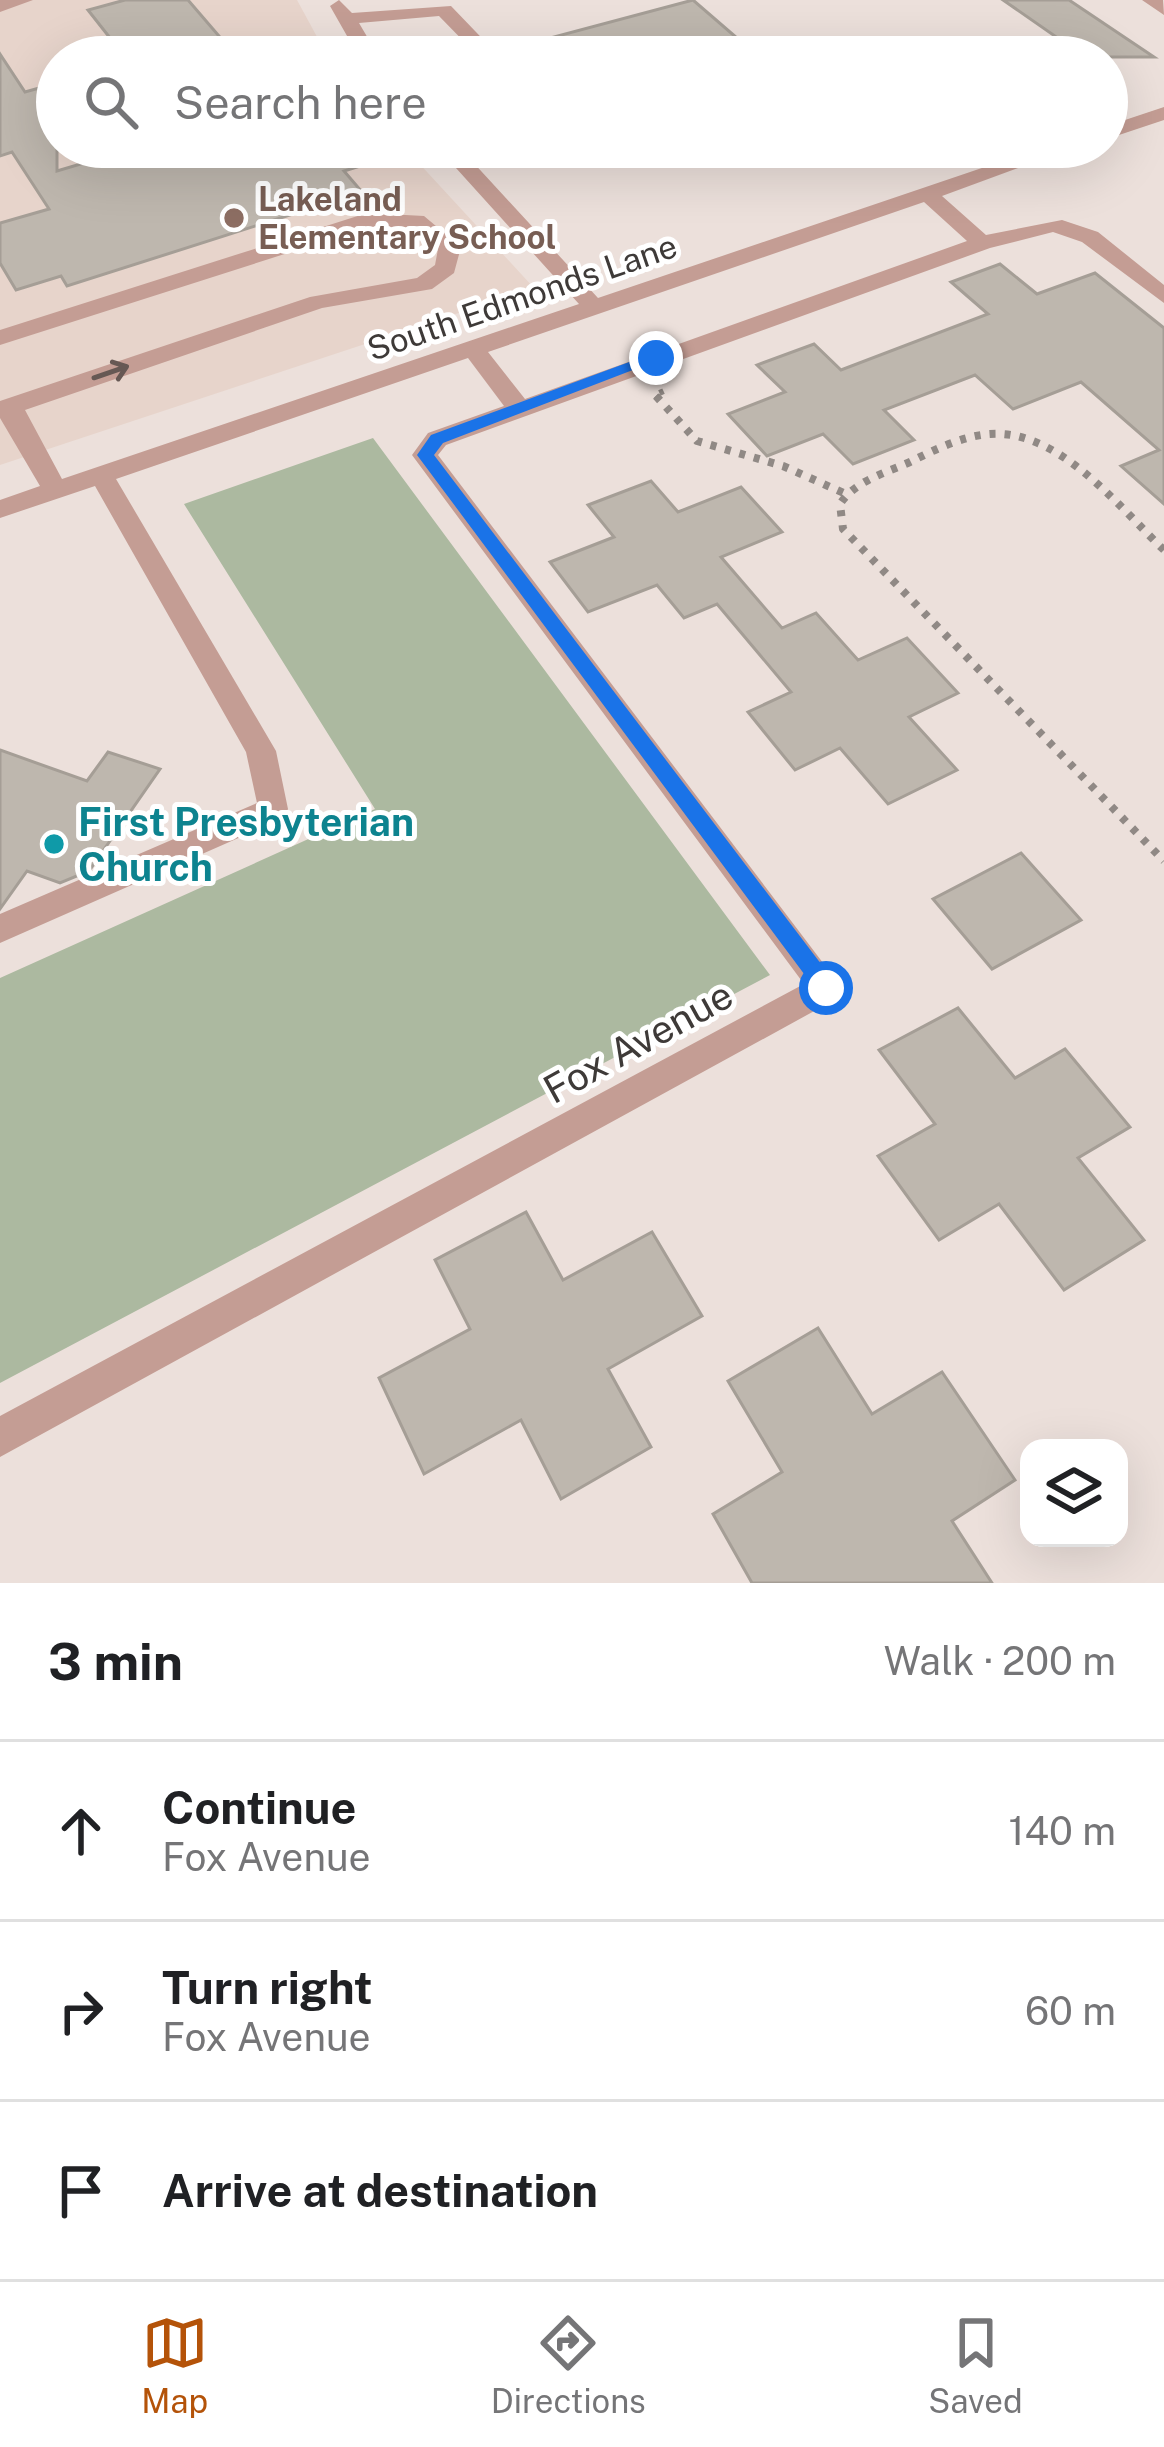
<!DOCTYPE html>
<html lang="en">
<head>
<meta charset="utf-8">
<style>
  body { margin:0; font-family:"Public Sans",sans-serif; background:#f2f2f2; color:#202124 }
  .controls { position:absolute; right:36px; bottom:36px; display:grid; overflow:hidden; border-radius:24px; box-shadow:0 12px 48px #0002 }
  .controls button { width:108px; height:108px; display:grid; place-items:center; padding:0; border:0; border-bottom:3px solid #e0e0e0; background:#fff; color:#202124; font:60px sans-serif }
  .stop { position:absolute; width:36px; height:36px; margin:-27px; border:9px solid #1a73e8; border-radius:50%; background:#fff }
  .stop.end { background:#1a73e8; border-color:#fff; box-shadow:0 3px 12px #0008 }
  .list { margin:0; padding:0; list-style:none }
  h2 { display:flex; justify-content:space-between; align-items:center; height:156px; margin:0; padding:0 48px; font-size:51px }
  h2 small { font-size:39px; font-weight:400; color:#757577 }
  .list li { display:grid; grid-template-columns:78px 1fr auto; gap:36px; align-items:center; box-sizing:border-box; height:180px; padding:0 48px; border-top:3px solid #e0e0e0 }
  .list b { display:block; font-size:45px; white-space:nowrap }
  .list p { margin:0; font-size:39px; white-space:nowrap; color:#757577 }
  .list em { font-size:39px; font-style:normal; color:#757577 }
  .icon { flex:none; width:66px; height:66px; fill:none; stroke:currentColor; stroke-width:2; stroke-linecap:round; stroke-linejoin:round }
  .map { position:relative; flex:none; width:1164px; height:1583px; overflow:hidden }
  .search { position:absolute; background:#fff; box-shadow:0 12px 48px #0002; left:36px; right:36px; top:36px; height:132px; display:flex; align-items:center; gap:30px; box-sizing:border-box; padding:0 42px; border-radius:66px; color:#757577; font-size:45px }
  .sheet { height:696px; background:#fff }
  nav { display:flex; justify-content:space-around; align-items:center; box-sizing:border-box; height:168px; border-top:3px solid #e0e0e0; background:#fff; font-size:33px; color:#757577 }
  nav a { display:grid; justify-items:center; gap:6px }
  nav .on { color:#b45309 }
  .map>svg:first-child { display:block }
</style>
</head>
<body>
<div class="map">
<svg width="1164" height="1583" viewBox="0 0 1164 1583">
  <rect width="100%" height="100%" fill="#ece0db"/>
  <!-- built -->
  <path fill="#e7d4cb" d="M0 0H297L328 57H57V147H404L534 288 0 465Z"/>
  <!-- green -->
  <path fill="#acb9a0" d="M373 438 770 975 0 1383V978L375 809 184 504Z"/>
  <!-- building -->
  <path fill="#beb7ae" stroke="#a59e96" stroke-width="3" d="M125 0H188L237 57H125L88 10Z
    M693 0 759 57H517L516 47Z
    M1003 0H1069L1154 57H1085Z
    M0 54 25 92 57 83V171L138 147H398L399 154 344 171 362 192 67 286 61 276 16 290 0 263V223L49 209 12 152 0 156Z
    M1000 264 1037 294 1095 273 1164 328V504L1121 466 1159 450 1081 382 1013 409 975 375 884 410 914 440 853 464 823 434 767 456 728 414 785 392 757 365 814 344 841 370 988 314 951 282Z
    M651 481 678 512 741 487 782 532 721 557 782 628 816 613 858 660 907 638 958 693 909 717 957 770 888 804 840 748 795 770 748 712 791 692 717 604 684 618 657 585 588 612 550 562 614 537 588 505Z
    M0 750 87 781 108 752 160 769 89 871 60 883 27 871 0 909Z
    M1021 853 1081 920 992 969 933 899Z
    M958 1008 1015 1078 1065 1049 1130 1127 1078 1158 1144 1240 1064 1290 999 1204 939 1240 878 1156 935 1124 879 1050Z
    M526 1212 563 1280 652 1232 702 1316 608 1369 651 1447 561 1499 521 1420 424 1474 379 1378 470 1329 435 1260Z
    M818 1328 872 1414 942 1372 1015 1480 952 1521 992 1583H752L713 1514 782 1472 728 1381Z"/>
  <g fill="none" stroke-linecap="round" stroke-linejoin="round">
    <!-- path-far1 -->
    <path stroke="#908985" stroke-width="6" stroke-dasharray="4.5 6" stroke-linecap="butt" d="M659 399 655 395 666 390"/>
    <!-- path -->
    <path stroke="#908985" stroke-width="8" stroke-dasharray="6 9" stroke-linecap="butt" d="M656 396 697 441 783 466 846 494
      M1164 550C1119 507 1059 429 990 434 962 436 934 450 910 462 885 473 855 481 840 504L843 529 1164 861"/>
    <!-- minor -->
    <path fill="#c49d94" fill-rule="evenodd" d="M0 0H33L0 12Z
      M339 0 352 13 451 6 500 57H479L439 16 359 23 379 57H359L330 6Z
      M1142 0H1163L1164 15Z
      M1164 107V120L1107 139V126Z
      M437 147H459L598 298 1044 147H1075L942 196 986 235 1062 220 1098 232 1164 285V303L1082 242 1053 232 990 248 446 445 438 455 842 988 838 998 0 1457V1416L804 984 412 455 428 433 504 406 468 358 116 479 276 751 288 809 284 818 0 943V914L257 803 246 752 95 486 0 518V500L40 486 0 418V401L310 297 417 278 435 265 438 249 411 227H369L0 345V330L367 213 424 216 461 247 454 273 432 289 322 308 25 410 62 479 579 304ZM924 202 967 241 525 399 488 352Z"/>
  </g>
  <!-- one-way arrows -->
  <defs><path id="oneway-shaft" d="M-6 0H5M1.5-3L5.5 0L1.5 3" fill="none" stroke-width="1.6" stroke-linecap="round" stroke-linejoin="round" transform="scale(3)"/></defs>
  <use stroke="#665854" href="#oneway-shaft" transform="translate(111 372) rotate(-19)"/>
  <!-- route -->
  <path fill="#1a73e8" d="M651 354 664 358 443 443 434 455 834 981V994H819L417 455 431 435Z"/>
  <!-- markers -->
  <circle fill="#8d6e63" stroke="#fff" stroke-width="4.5" cx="234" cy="218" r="12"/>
  <circle fill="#0f9aa8" stroke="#fff" stroke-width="4.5" cx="54" cy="844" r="12"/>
  <g text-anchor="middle" stroke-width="10" stroke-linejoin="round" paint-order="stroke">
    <!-- far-education labels -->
    <g font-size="33" font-weight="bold" fill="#785e54" stroke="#fff" text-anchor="start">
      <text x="258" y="211">Lakeland<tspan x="258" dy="38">Elementary School</tspan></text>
    </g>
    <!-- far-street labels -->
    <g font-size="33" fill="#3e3a38" stroke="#fff">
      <text transform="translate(522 297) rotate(-19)" y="12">South Edmonds Lane</text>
    </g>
    <!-- culture labels -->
    <g font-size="39" font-weight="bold" fill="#0d838f" stroke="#fff" text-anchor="start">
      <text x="78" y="836">First Presbyterian<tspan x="78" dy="45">Church</tspan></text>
    </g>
    <!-- street labels -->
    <g font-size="39" fill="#3e3a38" stroke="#fff">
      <text transform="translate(638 1042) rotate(-29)" y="14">Fox Avenue</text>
    </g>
  </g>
</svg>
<div class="controls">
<button><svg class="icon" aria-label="layers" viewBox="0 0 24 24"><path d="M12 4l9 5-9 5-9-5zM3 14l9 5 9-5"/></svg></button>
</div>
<div class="stop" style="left:826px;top:988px"></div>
<div class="stop end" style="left:656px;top:358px"></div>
<div class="search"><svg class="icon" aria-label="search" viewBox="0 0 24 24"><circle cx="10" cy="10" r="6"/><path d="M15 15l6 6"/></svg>Search here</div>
</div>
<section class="sheet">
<h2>3 min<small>Walk · 200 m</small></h2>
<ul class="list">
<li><svg class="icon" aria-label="ahead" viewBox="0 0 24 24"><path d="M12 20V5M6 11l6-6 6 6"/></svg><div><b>Continue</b><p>Fox Avenue</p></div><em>140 m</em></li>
<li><svg class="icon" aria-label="right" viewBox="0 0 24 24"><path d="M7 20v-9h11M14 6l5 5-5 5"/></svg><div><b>Turn right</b><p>Fox Avenue</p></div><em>60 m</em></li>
<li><svg class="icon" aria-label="arrive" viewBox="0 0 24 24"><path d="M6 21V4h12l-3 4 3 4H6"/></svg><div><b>Arrive at destination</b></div></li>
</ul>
</section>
<nav>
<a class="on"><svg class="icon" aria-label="map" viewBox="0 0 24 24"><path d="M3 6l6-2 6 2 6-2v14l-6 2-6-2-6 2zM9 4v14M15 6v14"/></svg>Map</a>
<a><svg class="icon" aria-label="directions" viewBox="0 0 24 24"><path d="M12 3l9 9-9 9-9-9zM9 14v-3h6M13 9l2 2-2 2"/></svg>Directions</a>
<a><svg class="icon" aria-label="saved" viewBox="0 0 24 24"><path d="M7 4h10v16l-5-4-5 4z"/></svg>Saved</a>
</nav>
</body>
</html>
